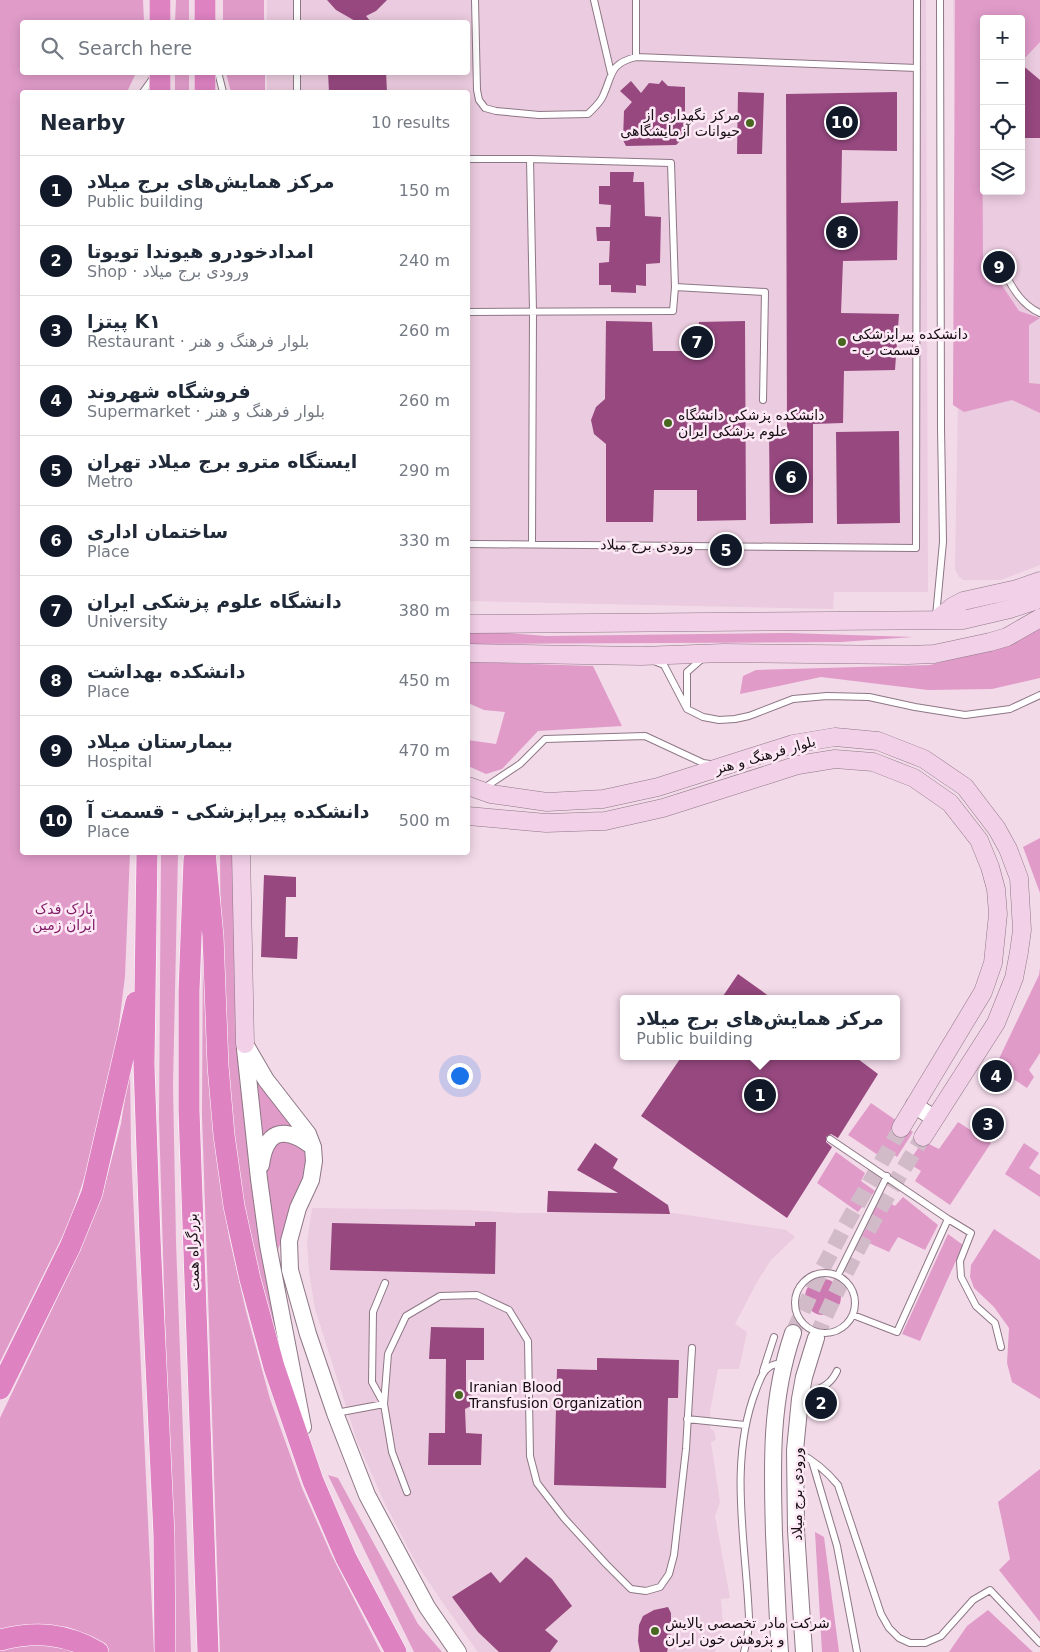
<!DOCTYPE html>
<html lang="en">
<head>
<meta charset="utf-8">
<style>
  body { margin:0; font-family:"DejaVu Sans",Cairo,sans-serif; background:#f6f6f7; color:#1f2937 }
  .controls { position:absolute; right:15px; top:15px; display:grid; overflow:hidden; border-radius:5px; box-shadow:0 2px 12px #0003 }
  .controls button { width:45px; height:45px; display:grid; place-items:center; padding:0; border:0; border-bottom:1px solid #e0e1e3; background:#fff; color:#1f2937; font:25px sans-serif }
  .you { position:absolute; left:459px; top:1075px; width:18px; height:18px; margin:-12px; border:4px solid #fff; border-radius:50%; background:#1a73e8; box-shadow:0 0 0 8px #1a73e833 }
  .badge { display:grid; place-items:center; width:32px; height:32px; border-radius:50%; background:#111827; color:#fff; font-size:16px; font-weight:700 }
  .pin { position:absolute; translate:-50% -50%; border:2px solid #fff; box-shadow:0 1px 5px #0006 }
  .popup { position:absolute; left:620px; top:995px; width:280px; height:65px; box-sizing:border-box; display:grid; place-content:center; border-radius:5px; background:#fff; filter:drop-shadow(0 1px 4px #0005); font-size:16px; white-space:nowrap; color:#747a83 }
  .popup b { font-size:19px; color:#1f2937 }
  .popup::after { content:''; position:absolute; left:50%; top:100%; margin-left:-10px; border:10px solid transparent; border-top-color:#fff }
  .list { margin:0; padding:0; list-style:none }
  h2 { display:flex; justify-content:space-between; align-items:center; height:65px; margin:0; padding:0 20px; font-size:21px }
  h2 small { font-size:16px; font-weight:400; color:#747a83 }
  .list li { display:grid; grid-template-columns:32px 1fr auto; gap:15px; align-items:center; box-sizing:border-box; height:70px; padding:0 20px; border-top:1px solid #e0e1e3 }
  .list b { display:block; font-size:19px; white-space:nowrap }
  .list p { margin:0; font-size:16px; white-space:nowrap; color:#747a83 }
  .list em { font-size:16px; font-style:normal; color:#747a83 }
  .icon { flex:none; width:28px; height:28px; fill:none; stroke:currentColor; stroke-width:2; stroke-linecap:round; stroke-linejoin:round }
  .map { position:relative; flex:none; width:1040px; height:1652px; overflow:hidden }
  .search { position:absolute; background:#fff; box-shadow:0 2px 12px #0003; left:20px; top:20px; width:450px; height:55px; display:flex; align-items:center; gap:12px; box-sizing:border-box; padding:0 18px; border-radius:5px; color:#747a83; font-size:19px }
  .panel { position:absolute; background:#fff; box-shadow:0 2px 12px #0003; left:20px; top:90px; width:450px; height:765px; border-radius:5px }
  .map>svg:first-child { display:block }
</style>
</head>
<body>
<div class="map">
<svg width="1040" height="1652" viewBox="0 0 1040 1652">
  <rect width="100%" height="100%" fill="#f3dae9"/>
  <!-- built -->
  <path fill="#ebcbdf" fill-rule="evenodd" d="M267 0H926L928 592H834L833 609 468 601V92H267V73L468 72V22H267Z
    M953 0H1040V565L1001 580H964L959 577 955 569 959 343ZM984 19H1021V191H984Z
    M312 1208 471 1210 518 1213H674L786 1230 795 1237 771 1260 757 1282 735 1324 747 1332 739 1369H718L710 1411V1428L714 1431 716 1440 711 1442 720 1502 715 1516 730 1598 721 1599 723 1625 715 1652H478L445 1606 416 1563 385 1504 357 1441 315 1309 309 1272 307 1243Z"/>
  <!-- green -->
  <path fill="#e09bc9" d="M0 0H143L144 22H22V72L145 73 135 75 127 92H22V852L130 853 125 976 117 1041 87 1170 69 1223 0 1362Z
    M176 0H189V22H175Z
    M223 0H264V22H223Z
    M955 0H1040V42L1023 60 1021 58V19H984V50L982 51 983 260 999 281 1019 311 1040 318 1029 325V383L1040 384V413L1012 400 964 412 953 405Z
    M175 73H189V92H175Z
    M226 73H265V92H231Z
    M1040 629V678L992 689 928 690 821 677 740 694 743 676 756 670 930 665 1000 646Z
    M468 630 546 636 788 633 913 637 841 642 468 644Z
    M468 662 593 666 622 726 538 731 502 769 486 774 468 766V740L496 744 505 712 484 710 468 703Z
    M1040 838V893L1023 847Z
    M161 853H178L173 1085 176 1242 191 1652H175L159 1119Z
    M220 853H235V974L237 1024 282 1367C262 1290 243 1212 233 1133 228 1090 227 1047 225 1004 222 954 220 903 220 853Z
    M203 932 222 1191 229 1237 246 1311 270 1399 302 1488 332 1556 381 1652H220L202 1115Z
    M1040 968V1053L1029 1070 1034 1077 1027 1088 995 1067 1039 975Z
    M251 1063 298 1129 260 1141Z
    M130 1065 131 1151 154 1652H109L96 1643 0 1634V1418L78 1255 103 1192 121 1124Z
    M871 1103 913 1132 897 1157 884 1147 878 1155 848 1135Z
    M958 1122 991 1143 950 1205 915 1181 921 1171 908 1163 923 1141 939 1149Z
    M281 1141H294L306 1152 308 1165 278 1250C274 1229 260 1174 268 1156 270 1150 277 1145 281 1141Z
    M1024 1143 1039 1153 1029 1168 1040 1175V1197L1005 1174Z
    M836 1152 865 1173 861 1181 875 1191 858 1212 817 1183Z
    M903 1197 938 1225 925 1250 898 1237 889 1252 860 1239 870 1221 868 1219 882 1198 895 1206Z
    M994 1229 1040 1260V1399L1012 1382 1007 1363 1009 1328 994 1307 974 1288 970 1277 971 1265Z
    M948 1234 963 1245 920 1341 902 1334Z
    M1040 1469V1622L999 1570 1010 1559 998 1502Z
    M328 1475 338 1478 418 1624 442 1652H414Z
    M815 1532 824 1537 839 1652H822Z
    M988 1610 1033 1652H949L967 1626Z
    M37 1642 86 1652H0V1648Z"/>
  <!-- water -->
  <path fill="#ce7ab2" d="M805 1297a18 18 0 1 1 36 0a18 18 0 1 1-36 0Z"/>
  <!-- building -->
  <path fill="#96487f" d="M327 0H387L376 11 366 16 371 22H357L336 10Z
    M1021 64 1040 80V138H1021Z
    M328 72H386L387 92H329Z
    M662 80 668 86 685 87V136L676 145 626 146 623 140 624 111 632 102 620 91 631 81 641 93 649 83 659 84Z
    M738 92 764 93 762 154H737Z
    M897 92V151L842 150 841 203 898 201 897 260 843 261 841 313 899 314 895 370 844 371 843 423 813 424V523L770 524 769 430H787L786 94Z
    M610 172H634L633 182H644L645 216 661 217 660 263 646 264V286L636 285V293L611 292V285H599V263L609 262 610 241H597L596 227H610L611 205 599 204V186H610Z
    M606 321 652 322 653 351H697L699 322 745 321 746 520 697 521V490H654L653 522H606V444L594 434 591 420 596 407 605 399Z
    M899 431 900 523 837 524 836 432Z
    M264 875 296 877V897H286L285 937H298L297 959 261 957Z
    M738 974 773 999H721Z
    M682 1056H854L878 1074 838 1138 831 1134 826 1137V1142L832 1147 787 1218 641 1116Z
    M595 1143 618 1159 613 1168 668 1205 670 1214 547 1212 548 1191 618 1193 577 1170Z
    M475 1222H496L495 1274 330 1270 332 1223 475 1226Z
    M431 1327 484 1328V1360H466V1391L473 1396 475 1399 473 1405 465 1409 466 1433 482 1434 481 1465H428L429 1433H445L446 1359H429Z
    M597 1358 679 1360 678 1398H668L666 1488 554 1485 557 1369 597 1370Z
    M526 1557 552 1579 572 1606 545 1630 558 1641 550 1652H499L478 1632 452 1597 491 1572 500 1583Z
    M668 1607 671 1613V1637L667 1652H640L638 1641 639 1625 643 1616 654 1610Z"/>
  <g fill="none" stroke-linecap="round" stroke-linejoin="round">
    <!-- tertiary-tunnel -->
    <path stroke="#d2bbc9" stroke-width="16" stroke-dasharray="16 8" stroke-linecap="butt" d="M793 1333 817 1279 845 1226 901 1128
      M816 1338C846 1266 882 1203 923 1137"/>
    <!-- service casing -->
    <g stroke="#8d7785" stroke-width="8">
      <path id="service" d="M475 0 477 90 479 100 485 108 496 111 539 115 588 114C593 109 600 103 603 96 613 74 609 64 636 57L917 68
        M594 0 611 73
        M636 0V57
        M297 22V0
        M218 72 223 92
        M143 92 153 78
        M297 92V72
        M468 159H530L671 163 675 287 765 292 763 400
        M530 159 533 311 532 544
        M1004 272C1013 289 1022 305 1040 313
        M468 312 673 311 675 287
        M468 544 916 548 917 0
        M936 616 943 542 941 428 940 0
        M654 661 664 665 687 709 703 717 719 720 735 719 749 716 793 699 827 696 869 697 915 707 965 715 1010 709 1040 695
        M687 708V672L703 658
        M484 788 520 764 545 739 645 736 703 763 710 764
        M830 1139 948 1219 897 1332 853 1315
        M948 1219 971 1233 960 1261 961 1277 976 1306 995 1323 1001 1347
        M795 1303a30 30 0 1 1 60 0a30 30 0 1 1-60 0Z
        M838 1275 887 1176
        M385 1283 373 1312 372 1382 384 1404 392 1452 407 1492
        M763 1371 774 1337
        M803 1397C818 1388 829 1388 837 1371
        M336 1413 384 1404 388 1354 406 1316 440 1296 477 1295 509 1310 528 1341 530 1456 537 1483 564 1518 606 1564 631 1589 646 1591 660 1587 669 1574 674 1555 686 1449 692 1348
        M687 1419 745 1425
        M796 1451C813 1460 826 1470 838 1485L881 1614 889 1628 899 1638 910 1643H925L941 1636 973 1600 990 1590 1040 1643
        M812 1461 837 1546 857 1652
        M744 1652C747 1641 749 1629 749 1618 746 1543 728 1462 756 1390 761 1376 766 1362 783 1364"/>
    </g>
    <!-- tertiary casing -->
    <g stroke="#8d7785" stroke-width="18">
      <path id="tertiary" d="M245 1044 266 1080 308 1134 313 1147 314 1161 311 1180 298 1208 289 1241 290 1270 308 1334 335 1413 367 1495 427 1607 458 1652
        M245 1049 259 1179 268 1245 303 1427
        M914 1105 934 1118
        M261 1165C266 1127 287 1127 313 1147
        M780 1652C777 1613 776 1573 774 1534 772 1464 770 1400 793 1333
        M804 1652 796 1530 795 1450 800 1399 804 1377 816 1338"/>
    </g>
    <!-- secondary casing -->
    <g stroke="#8d7785" stroke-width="19">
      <path id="secondary" d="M936 620 952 607 963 601 1017 589 1040 581
        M468 624 963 620 1010 609 1040 599
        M468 653 641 656 724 653 908 655 934 654 990 642 1007 637 1040 618
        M468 786 491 794 547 802 603 799 658 787 793 744 835 737 878 741 924 759 965 787 997 829 1008 849 1019 878 1022 930 1019 952 1014 978 996 1023 923 1137
        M468 816 546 823 605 821 663 808 798 765 835 759 873 762 914 778 950 803 979 840 990 867 996 889 998 914 993 963 983 992 901 1128
        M241 852 245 1044"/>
    </g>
    <!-- trunk casing -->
    <g stroke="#fff" stroke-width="22">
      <path id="trunk" d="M160 0V22
        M205 22V0
        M205 72V92
        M160 92V72
        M147 852 144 1065 150 1238 164 1535 165 1652
        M205 852 213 936 218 1066 224 1135 234 1206 250 1279 274 1367 313 1481 346 1558 396 1652
        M194 860 189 991V1110L208 1652
        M0 1389 70 1247 92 1193 136 1002
        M0 1640C35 1631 66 1633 98 1652"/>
    </g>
    <!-- service -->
    <use href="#service" stroke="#fff" stroke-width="6"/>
    <!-- tertiary -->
    <use href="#tertiary" stroke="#fff" stroke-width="16"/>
    <!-- secondary -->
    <use href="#secondary" stroke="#f2d0e8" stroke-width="18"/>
    <!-- trunk -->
    <use href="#trunk" stroke="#de82c2" stroke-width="21"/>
  </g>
  <!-- markers -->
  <g fill="#47681e" stroke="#fde9f5" stroke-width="2">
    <circle cx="750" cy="123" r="5"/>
    <circle cx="842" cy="342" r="5"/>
    <circle cx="668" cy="423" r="5"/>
    <circle cx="459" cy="1395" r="5"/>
    <circle cx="655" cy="1631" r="5"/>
  </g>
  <g text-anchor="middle" stroke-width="5" stroke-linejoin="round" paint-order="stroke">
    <!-- poi labels -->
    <g font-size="14" fill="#150d12" stroke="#fde9f5" text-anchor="start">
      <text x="740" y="120" text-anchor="end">مرکز نگهداری از<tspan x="740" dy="16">حیوانات آزمایشگاهی</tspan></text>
      <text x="852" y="339">دانشکده پیراپزشکی<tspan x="852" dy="16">- قسمت ب</tspan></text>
      <text x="678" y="420">دانشکده پزشکی دانشگاه<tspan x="678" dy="16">علوم پزشکی ایران</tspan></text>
      <text x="469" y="1392">Iranian Blood<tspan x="469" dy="16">Transfusion Organization</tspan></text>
      <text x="665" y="1628">شرکت مادر تخصصی پالایش<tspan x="665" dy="16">و پژوهش خون ایران</tspan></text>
    </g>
    <!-- street labels -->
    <g font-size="14" fill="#150d12" stroke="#fde9f5">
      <text transform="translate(647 545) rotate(1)" y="5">ورودی برج میلاد</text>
      <text transform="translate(765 755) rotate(-16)" y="5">بلوار فرهنگ و هنر</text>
      <text transform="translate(193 1252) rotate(-92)" y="5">بزرگراه همت</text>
      <text transform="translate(797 1494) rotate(-90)" y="5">ورودی برج میلاد</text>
    </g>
    <!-- park labels -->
    <g font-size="14" fill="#7e1a65" stroke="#fde9f5">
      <text x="64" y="914">پارک فدک<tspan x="64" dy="16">ایران زمین</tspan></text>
    </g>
  </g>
</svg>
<div class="controls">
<button>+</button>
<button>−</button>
<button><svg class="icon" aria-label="locate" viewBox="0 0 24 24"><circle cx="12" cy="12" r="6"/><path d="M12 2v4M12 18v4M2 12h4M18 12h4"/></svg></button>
<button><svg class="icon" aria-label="layers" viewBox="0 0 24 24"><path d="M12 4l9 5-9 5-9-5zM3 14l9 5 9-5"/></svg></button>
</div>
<div class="you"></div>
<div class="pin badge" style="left:760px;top:1095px">1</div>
<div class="popup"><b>مرکز همایش‌های برج میلاد</b>Public building</div>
<div class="pin badge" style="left:821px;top:1403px">2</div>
<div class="pin badge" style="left:988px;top:1124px">3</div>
<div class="pin badge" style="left:996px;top:1076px">4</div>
<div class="pin badge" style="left:726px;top:550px">5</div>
<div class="pin badge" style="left:791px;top:477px">6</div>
<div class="pin badge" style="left:697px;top:342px">7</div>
<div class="pin badge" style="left:842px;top:232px">8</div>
<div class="pin badge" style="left:999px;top:267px">9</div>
<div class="pin badge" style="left:842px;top:122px">10</div>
<div class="search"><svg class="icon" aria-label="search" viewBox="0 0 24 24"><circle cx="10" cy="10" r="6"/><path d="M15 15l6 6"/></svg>Search here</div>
<section class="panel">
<h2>Nearby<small>10 results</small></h2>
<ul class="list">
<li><span class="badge">1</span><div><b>مرکز همایش‌های برج میلاد</b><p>Public building</p></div><em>150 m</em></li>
<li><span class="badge">2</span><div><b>امدادخودرو هیوندا تویوتا</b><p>Shop · ورودی برج میلاد</p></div><em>240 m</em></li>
<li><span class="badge">3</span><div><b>پیتزا K۱</b><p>Restaurant · بلوار فرهنگ و هنر</p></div><em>260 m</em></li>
<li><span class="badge">4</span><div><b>فروشگاه شهروند</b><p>Supermarket · بلوار فرهنگ و هنر</p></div><em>260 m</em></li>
<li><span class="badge">5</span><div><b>ایستگاه مترو برج میلاد تهران</b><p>Metro</p></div><em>290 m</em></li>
<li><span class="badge">6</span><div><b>ساختمان اداری</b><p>Place</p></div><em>330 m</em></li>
<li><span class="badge">7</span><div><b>دانشگاه علوم پزشکی ایران</b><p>University</p></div><em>380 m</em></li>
<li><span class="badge">8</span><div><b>دانشکده بهداشت</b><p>Place</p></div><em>450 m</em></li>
<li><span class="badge">9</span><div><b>بیمارستان میلاد</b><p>Hospital</p></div><em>470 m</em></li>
<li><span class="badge">10</span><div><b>دانشکده پیراپزشکی - قسمت آ</b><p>Place</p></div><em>500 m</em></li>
</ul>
</section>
</div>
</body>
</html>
